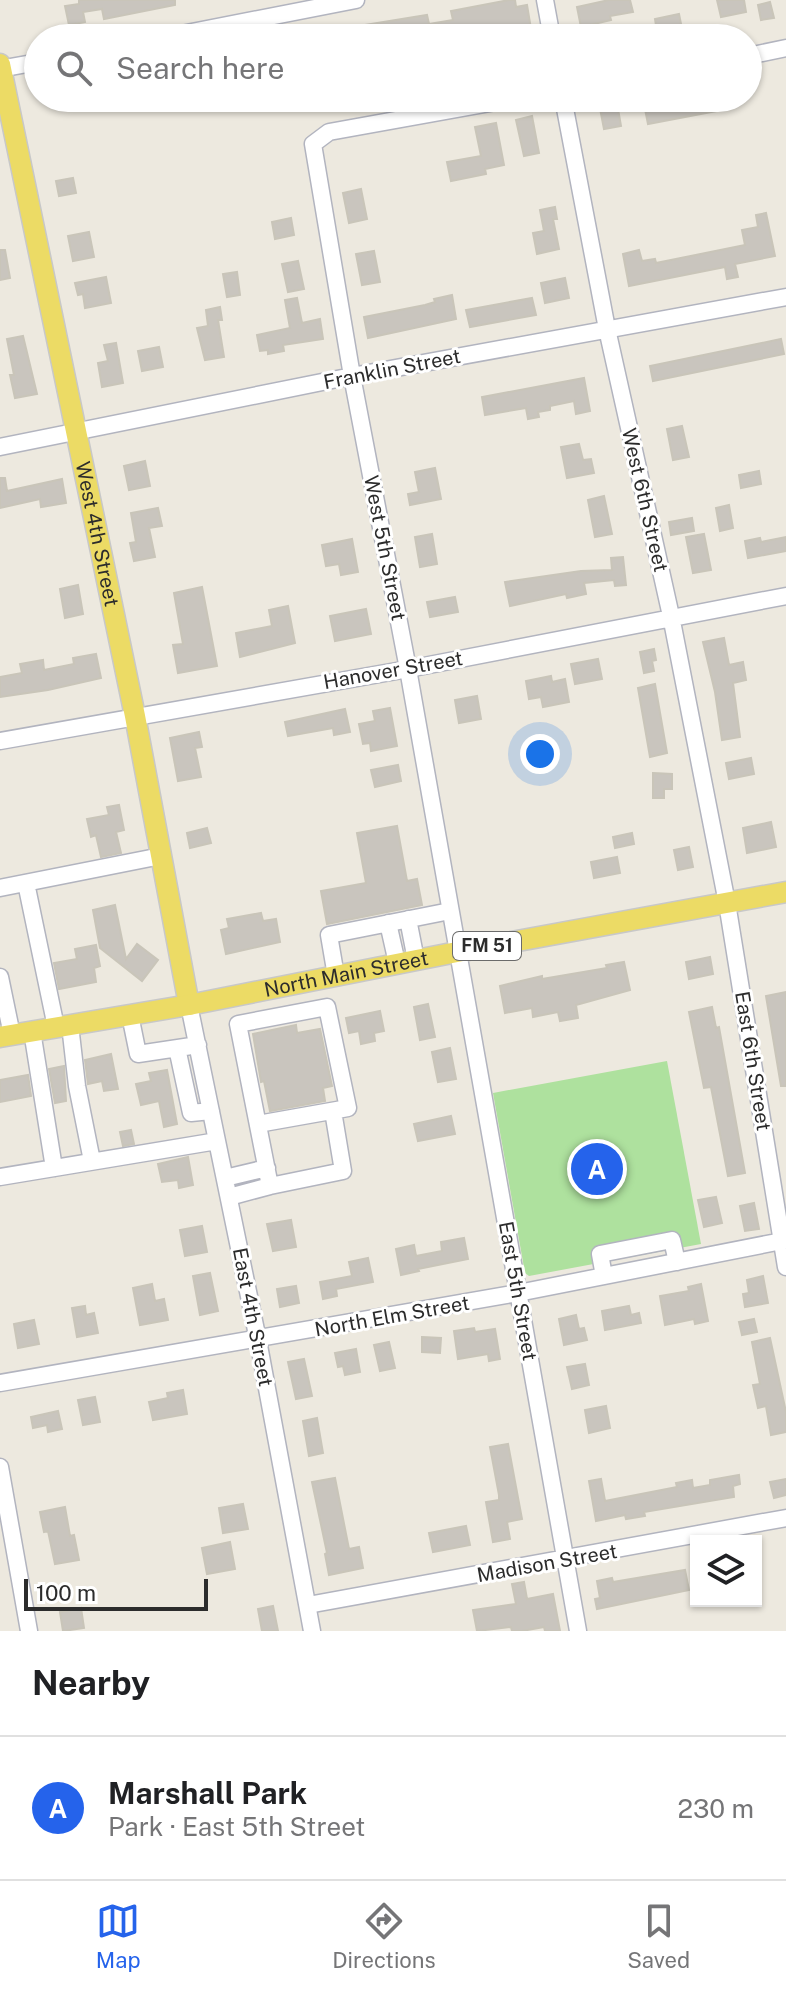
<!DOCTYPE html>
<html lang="en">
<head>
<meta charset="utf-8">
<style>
  body { margin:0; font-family:"Public Sans",sans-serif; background:#f6f6f6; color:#202124 }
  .controls { position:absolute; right:24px; bottom:24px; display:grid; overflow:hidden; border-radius:0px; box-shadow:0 2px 6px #0004 }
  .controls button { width:72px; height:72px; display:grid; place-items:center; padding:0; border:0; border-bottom:2px solid #e0e0e0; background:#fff; color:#202124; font:40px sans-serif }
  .scale { position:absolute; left:24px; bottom:20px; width:184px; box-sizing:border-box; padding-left:8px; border:4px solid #2c2c2c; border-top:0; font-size:22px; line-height:28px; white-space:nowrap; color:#2c2c2c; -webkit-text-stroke:6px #fff; paint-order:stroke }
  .you { position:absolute; left:540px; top:754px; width:28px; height:28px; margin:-20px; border:6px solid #fff; border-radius:50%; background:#1a73e8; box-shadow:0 0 0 12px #1a73e833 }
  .badge { display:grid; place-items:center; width:52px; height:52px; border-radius:50%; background:#2563eb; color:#fff; font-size:26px; font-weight:700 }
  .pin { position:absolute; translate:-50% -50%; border:4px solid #fff; box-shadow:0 2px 8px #0006 }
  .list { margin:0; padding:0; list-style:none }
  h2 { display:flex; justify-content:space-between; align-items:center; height:104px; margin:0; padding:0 32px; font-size:34px }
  h2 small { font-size:26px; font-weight:400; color:#757577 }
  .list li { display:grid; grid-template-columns:52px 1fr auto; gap:24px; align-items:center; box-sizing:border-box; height:144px; padding:0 32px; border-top:2px solid #e0e0e0 }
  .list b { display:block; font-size:30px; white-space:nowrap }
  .list p { margin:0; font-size:26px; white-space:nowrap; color:#757577 }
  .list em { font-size:26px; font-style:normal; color:#757577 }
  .icon { flex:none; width:44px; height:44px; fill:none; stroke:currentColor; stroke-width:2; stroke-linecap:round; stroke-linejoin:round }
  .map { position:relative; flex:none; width:786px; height:1631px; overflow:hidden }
  .search { position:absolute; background:#fff; box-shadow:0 2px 6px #0004; left:24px; right:24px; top:24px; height:88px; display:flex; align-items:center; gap:20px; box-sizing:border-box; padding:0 28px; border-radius:44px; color:#757577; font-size:30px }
  .sheet { height:248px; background:#fff }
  nav { display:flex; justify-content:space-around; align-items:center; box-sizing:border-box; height:112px; border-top:2px solid #e0e0e0; background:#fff; font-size:22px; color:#757577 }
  nav a { display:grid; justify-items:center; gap:4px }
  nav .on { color:#2563eb }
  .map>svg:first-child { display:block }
</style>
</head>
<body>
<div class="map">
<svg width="786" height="1631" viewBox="0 0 786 1631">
  <rect width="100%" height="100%" fill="#ede9df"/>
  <!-- green -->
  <path fill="#aee19e" d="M667 1061 701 1244 529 1276 525 1273 493 1093Z"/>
  <!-- building -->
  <path fill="#c9c5be" stroke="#c9c5b9" stroke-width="2" d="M79 0H175V5L104 19 102 9 83 12 85 22 69 25 65 6 79 4Z
    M509 0H515L516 7 527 5 531 29 474 37 473 31 435 38H426L425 35 411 38H348L346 28 427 15 429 24 453 20 451 11Z
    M609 0H630L633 12 610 16 611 20 581 27 577 7Z
    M717 0H744L746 12 721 17Z
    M770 2 774 18 761 20 758 5Z
    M679 14 683 34 658 38 655 19Z
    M598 98H715L717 111 648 124 644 104 618 109 621 126 604 129Z
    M532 116 539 153 524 156 516 120Z
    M496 123 504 165 485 169 486 174 451 181 447 162 481 156 475 127Z
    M73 178 76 193 59 196 56 181Z
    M361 189 367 219 349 223 343 193Z
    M555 207 557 219H553L559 249 537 254 533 233 544 231 540 210Z
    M766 213 775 256 735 264 738 277 727 279 725 267 629 286 623 254 639 250 642 261 655 259 656 263 745 245 742 230 758 227 756 215Z
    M291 218 294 235 275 239 272 222Z
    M89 232 94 257 73 261 68 236Z
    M0 250H5L10 278 0 280Z
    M374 251 380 282 362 285 356 254Z
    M298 261 304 289 288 292 282 264Z
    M237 272 240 295 227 297 223 274Z
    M106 277 111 303 85 308 83 294 78 295 75 283Z
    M565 278 569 298 545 303 541 283Z
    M452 295 456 319 368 338 364 317 425 305 435 302 434 299Z
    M297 298 302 323 320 319 323 339 283 345 284 351 268 354V350L260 351 257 335 290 328 285 300Z
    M532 298 536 315 470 327 466 310Z
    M220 307 222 320H218L224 357 205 360 197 328 208 326 206 310Z
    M23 336 37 394 15 398 10 375H14L7 339Z
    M781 339 784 354 653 381 650 366Z
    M116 343 123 383 102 387 98 363 108 361 104 345Z
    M159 347 163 367 142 371 138 351Z
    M584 378 590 411 576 414 574 401 550 406V410L538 412 539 417 528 419 526 408 485 415 482 397Z
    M682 426 689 457 673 460 667 429Z
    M579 444 583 460 591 459 594 473 567 478 561 447Z
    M145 461 150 486 129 490 124 466Z
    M435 468 441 499 410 505 408 494 419 492 415 472Z
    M759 471 761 484 741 488 739 475Z
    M0 478H5L7 491 62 479 66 503 41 507 40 499 0 508Z
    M604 496 612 534 595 537 588 500Z
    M729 505 733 528 720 531 716 508Z
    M158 508 162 526 149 528 155 557 134 561 130 543 136 542 131 513Z
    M692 518 694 531 671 535 669 522Z
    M432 534 437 564 420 567 415 537Z
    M704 534 711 570 693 573 686 537Z
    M786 537V551L748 558 745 541 760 538 761 542Z
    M352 539 358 572 341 575 339 564 326 566 322 545Z
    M623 557 626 585 615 586 614 580 584 583 586 594 567 598 566 594 510 606 505 582 581 571 612 570 611 558Z
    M78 585 83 614 65 618 60 589Z
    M202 587 217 666 178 673 173 645 183 644 174 593Z
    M455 597 458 612 430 617 427 602Z
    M288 606 295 643 240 657 236 633 272 626 269 610Z
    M366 609 371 634 335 641 330 616Z
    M724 638 729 665 743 662 746 680 733 683 740 737 722 740 715 692 703 642Z
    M654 649 656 660 652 661 654 671 644 673 640 652Z
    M96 654 101 678 48 690 0 697V677L22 673 20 664 43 660 44 670 74 664 73 658Z
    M598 659 602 679 575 684 571 664Z
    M551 676 552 682 565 679 569 702 543 707 541 697 529 699 526 681Z
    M655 684 667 753 650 757 638 688Z
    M477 696 481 719 459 723 455 700Z
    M390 708 397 746 371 751 370 743 363 744 359 724 375 721 373 711Z
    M345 709 350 732 334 735 333 728 288 736 285 722Z
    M199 732 202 747 195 748 201 777 178 781 170 738Z
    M751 758 754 774 729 779 726 763Z
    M398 765 401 781 375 787 371 770Z
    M653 773 672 774V789H664V798H653Z
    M119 805 124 830 116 832 121 853 101 857 96 835 91 837 87 819 109 815 107 807Z
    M771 822 776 847 747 853 743 828Z
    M397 826 407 881 417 879 422 905 327 924 321 891 366 883 357 833Z
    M207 828 211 843 190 848 187 833Z
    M632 833 634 844 615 848 613 837Z
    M689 847 693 867 678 870 674 850Z
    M617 857 620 873 594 878 591 862Z
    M115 905 126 959 137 944 158 960 142 981 100 948 93 910Z
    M261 913 263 921 276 919 280 942 226 954 221 930 229 928 227 919Z
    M96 945 100 966 94 968 96 982 59 989 54 963 77 959 75 949Z
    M710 957 713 974 689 979 686 962Z
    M624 962 630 990 576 1005 578 1018 560 1021 558 1012 533 1017 532 1008 505 1013 500 986 542 976V979L607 968 606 965Z
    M786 992V1086H781L766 996Z
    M428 1004 435 1037 420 1040 414 1007Z
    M712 1007 716 1028 719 1027 745 1173 728 1176 711 1087 704 1088 689 1012Z
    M380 1011 384 1031 374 1033 375 1041 361 1044 359 1031 349 1033 346 1018Z
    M296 1025 297 1033 320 1029 332 1086 323 1088 325 1101 270 1111 264 1081 261 1082 253 1034Z
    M450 1048 456 1079 438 1082 432 1052Z
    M111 1054 118 1089 104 1091 102 1081 88 1084 85 1060Z
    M64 1066 66 1101 55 1103 49 1069Z
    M167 1070 177 1124 164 1127 159 1101 141 1105 136 1084 151 1081 149 1073Z
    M28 1075 31 1096 0 1102V1080Z
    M451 1116 455 1134 418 1141 414 1124Z
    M131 1130 134 1144 123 1146 120 1132Z
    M188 1157 193 1185 179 1188 178 1180 162 1182 158 1164Z
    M716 1197 722 1223 704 1227 698 1200Z
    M754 1203 759 1229 745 1231 740 1206Z
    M291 1220 296 1247 273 1251 267 1224Z
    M202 1226 207 1252 185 1256 180 1230Z
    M464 1238 468 1259 418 1269 419 1271 401 1275 396 1249 414 1245 416 1256 442 1251 441 1242Z
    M368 1258 373 1282 336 1289 337 1296 323 1299 320 1282 352 1276 349 1262Z
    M210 1273 218 1311 200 1315 193 1276Z
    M763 1276 768 1303 745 1307 743 1294 749 1293 747 1280Z
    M152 1284 155 1301 164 1299 168 1320 140 1325 133 1288Z
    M701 1284 708 1321 695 1324 694 1319 665 1325 660 1296 689 1291 688 1287Z
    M296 1286 299 1303 280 1307 277 1289Z
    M85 1306 86 1315 94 1313 98 1333 77 1337 72 1308Z
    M629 1306 631 1315 639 1313 641 1323 605 1330 602 1311Z
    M576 1315 579 1329 584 1328 587 1340 564 1345 559 1319Z
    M754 1319 757 1332 742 1335 739 1322Z
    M34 1320 39 1344 18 1348 14 1324Z
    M474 1328 475 1332 495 1329 500 1359 489 1361 488 1354 458 1359 454 1331Z
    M422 1337 441 1338 440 1353 422 1352Z
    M770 1338 786 1412V1432L771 1435 766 1406 758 1408 753 1385 760 1384 752 1342Z
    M389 1342 395 1368 380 1371 374 1345Z
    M356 1349 360 1372 345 1375 343 1366 338 1367 335 1353Z
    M304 1359 312 1396 296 1399 288 1362Z
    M585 1364 589 1385 572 1389 567 1367Z
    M183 1390 187 1414 153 1420 149 1402 168 1398 167 1393Z
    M95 1397 100 1422 83 1425 78 1400Z
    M606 1406 610 1428 589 1433 585 1410Z
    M58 1411 62 1429 48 1432 47 1425 33 1428 31 1417Z
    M317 1418 323 1453 309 1456 303 1421Z
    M508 1444 522 1519 507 1522 510 1539 493 1542 486 1502 499 1500V1495L490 1447Z
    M739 1475 740 1484 733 1486 734 1497 644 1512 645 1516 626 1519 625 1515 596 1521 589 1481 601 1479 605 1501 677 1487 676 1483 692 1480 693 1488 710 1485V1480Z
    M335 1478 349 1549 359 1547 363 1568 329 1575 325 1554 327 1553 312 1482Z
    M786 1479V1495L774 1498 770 1482Z
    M243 1504 248 1529 223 1533 219 1508Z
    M65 1507 70 1536 74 1535 79 1560 55 1564 48 1531 44 1532 40 1512Z
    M466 1526 470 1545 433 1552 429 1533Z
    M230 1542 235 1569 207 1574 202 1548Z
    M685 1570 689 1590 597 1609 595 1599 600 1598 597 1581 612 1578 613 1582Z
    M524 1582 527 1599 553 1594 560 1631H545L544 1627 522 1631H512L511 1627 477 1631 473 1610 516 1604 512 1584Z
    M273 1606 278 1631H262L258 1609Z
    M81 1608 84 1628 63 1631 60 1612Z"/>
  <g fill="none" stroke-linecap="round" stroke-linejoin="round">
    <!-- minor casing -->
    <g stroke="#b2b4bf" stroke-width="19">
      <path id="minor" d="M545 0 552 38
        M161 38 356 0
        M748 56 786 48
        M0 69 38 62
        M518 98 329 132 313 144 352 376 408 669 578 1631
        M563 98 607 329 671 616 727 903 786 1267
        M0 447 352 376 786 297
        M0 741 408 669 786 596
        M26 883 56 1027
        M0 888 161 856
        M408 919 416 960
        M388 923 397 963
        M336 976 329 935 450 911
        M0 977 12 1035
        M189 1005 258 1340 312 1631
        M130 1015 138 1054 198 1045
        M70 1025 77 1086 92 1161
        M32 1031 54 1168
        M177 1048 191 1113 211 1111
        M258 1124 348 1108 327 1007 238 1024 270 1186 343 1171 333 1111
        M0 1177 217 1141
        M225 1178 267 1168
        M229 1197 270 1186
        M604 1276 600 1254 672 1240 677 1262
        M0 1383 518 1293 782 1241
        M0 1467 29 1631
        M308 1605 786 1518"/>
    </g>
    <!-- major casing -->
    <g stroke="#c8c8c8" stroke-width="23">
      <g id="major">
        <path id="s1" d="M0 64 135 716 189 1005"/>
        <path id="s2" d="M0 1037 189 1005 457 952 786 892"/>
      </g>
    </g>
    <!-- minor -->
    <use href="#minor" stroke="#fff" stroke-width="16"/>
    <!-- major -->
    <use href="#major" stroke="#ecdb65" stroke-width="20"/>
  </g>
  <g text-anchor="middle" stroke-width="6" stroke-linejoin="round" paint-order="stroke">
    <!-- shield labels -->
    <rect fill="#fff" stroke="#6b6b6b" stroke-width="2" x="453" y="932" width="68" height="28" rx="6"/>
    <g font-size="18" font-weight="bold" fill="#2c2c2c">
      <text x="487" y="952">FM 51</text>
    </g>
    <!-- street labels -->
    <g font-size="20" fill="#2c2c2c" stroke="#fff">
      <text transform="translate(392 369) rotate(-11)" y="7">Franklin Street</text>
      <text transform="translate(645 500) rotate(77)" y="7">West 6th Street</text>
      <text dy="7" stroke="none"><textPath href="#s1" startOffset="480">West 4th Street</textPath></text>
      <text transform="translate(385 548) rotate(79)" y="7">West 5th Street</text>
      <text transform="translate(393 670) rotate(-10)" y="7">Hanover Street</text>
      <text dy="7" stroke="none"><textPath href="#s2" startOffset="352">North Main Street</textPath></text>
      <text transform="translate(753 1061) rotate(81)" y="7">East 6th Street</text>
      <text transform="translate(518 1291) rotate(80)" y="7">East 5th Street</text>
      <text transform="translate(392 1316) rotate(-10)" y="7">North Elm Street</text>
      <text transform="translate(253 1317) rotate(79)" y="7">East 4th Street</text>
      <text transform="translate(547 1563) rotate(-10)" y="7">Madison Street</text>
    </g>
  </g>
</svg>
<div class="controls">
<button><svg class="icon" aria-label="layers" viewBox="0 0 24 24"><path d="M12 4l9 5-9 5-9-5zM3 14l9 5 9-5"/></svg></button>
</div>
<div class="scale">100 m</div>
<div class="you"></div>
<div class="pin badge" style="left:597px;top:1169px">A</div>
<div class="search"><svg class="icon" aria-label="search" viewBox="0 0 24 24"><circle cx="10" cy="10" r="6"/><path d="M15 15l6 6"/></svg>Search here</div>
</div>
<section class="sheet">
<h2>Nearby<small></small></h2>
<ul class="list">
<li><span class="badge">A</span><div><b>Marshall Park</b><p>Park · East 5th Street</p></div><em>230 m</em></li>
</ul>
</section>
<nav>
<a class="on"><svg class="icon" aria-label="map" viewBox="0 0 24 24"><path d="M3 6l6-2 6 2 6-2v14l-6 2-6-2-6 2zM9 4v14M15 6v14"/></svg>Map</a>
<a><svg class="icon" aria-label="directions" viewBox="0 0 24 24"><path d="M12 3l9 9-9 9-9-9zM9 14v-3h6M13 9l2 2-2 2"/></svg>Directions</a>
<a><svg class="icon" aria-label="saved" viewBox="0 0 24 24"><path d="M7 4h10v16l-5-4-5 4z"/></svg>Saved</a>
</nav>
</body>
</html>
